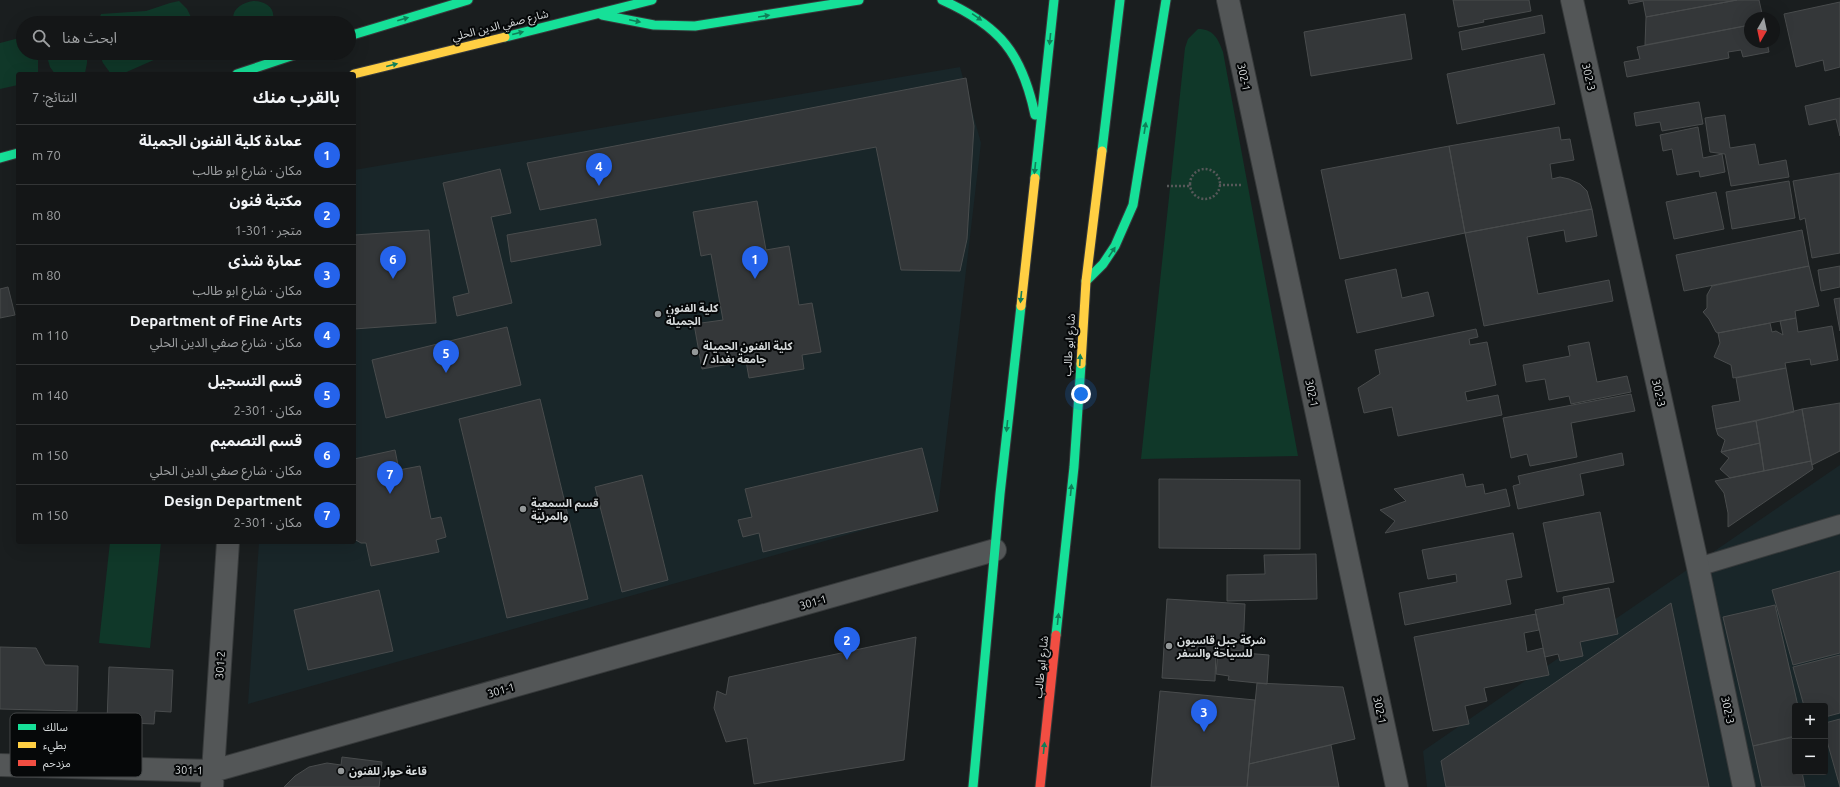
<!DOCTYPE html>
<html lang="ar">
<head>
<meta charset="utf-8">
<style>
  body { margin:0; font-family:Ubuntu,"Noto Sans Arabic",sans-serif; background:#1d1f20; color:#f1f3f6; direction:rtl }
  .controls { position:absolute; right:12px; bottom:12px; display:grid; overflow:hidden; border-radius:4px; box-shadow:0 4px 16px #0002 }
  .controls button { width:36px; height:36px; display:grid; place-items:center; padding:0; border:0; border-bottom:1px solid #333536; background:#141617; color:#f1f3f6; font:20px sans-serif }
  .compass { position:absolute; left:1744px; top:12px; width:36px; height:36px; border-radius:50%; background:#141617; box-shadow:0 4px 16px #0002; rotate:189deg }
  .you { position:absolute; left:1081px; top:394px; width:14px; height:14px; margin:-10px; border:3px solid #fff; border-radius:50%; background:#1a73e8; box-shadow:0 0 0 6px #1a73e833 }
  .badge { display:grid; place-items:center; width:26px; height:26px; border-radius:50%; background:#2563eb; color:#fff; font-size:13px; font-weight:700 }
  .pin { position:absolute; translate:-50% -33px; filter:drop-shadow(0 1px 2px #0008) }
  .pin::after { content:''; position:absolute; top:21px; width:14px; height:12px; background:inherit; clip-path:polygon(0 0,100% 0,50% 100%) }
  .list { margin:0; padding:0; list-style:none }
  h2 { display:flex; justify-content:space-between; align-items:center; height:52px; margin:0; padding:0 16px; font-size:17px }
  h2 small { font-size:13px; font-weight:400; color:#9d9fa1 }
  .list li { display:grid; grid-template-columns:26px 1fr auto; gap:12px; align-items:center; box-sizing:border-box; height:60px; padding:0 16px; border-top:1px solid #333536 }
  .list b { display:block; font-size:15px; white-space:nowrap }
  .list p { margin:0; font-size:13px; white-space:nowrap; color:#9d9fa1 }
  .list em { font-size:13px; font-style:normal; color:#9d9fa1 }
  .icon { flex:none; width:22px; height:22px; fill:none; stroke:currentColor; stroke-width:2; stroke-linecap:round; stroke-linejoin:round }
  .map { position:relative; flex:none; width:1840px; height:787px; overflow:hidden; direction:ltr }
  .search { position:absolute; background:#141617; box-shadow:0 4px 16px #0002; left:16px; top:16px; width:340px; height:44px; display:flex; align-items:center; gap:10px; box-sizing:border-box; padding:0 14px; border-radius:22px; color:#9d9fa1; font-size:15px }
  .panel { position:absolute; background:#141617; box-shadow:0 4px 16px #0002; left:16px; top:72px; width:340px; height:472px; border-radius:4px; direction:rtl }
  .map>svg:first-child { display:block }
</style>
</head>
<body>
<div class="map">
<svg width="1840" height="787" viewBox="0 0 1840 787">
  <rect width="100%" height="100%" fill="#1a1e1f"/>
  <!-- built -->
  <path fill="#192629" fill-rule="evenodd" d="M960 67 981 143 938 509 248 704 259 542H354V170Z
    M1840 465V787H1427L1423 751ZM1795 706H1825V772H1795Z"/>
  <!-- green -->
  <path fill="#103829" d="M179 1 187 9 194 23H98L101 14 146 11 170 3Z
    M253 1C267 1 277 9 272 23H234C230 10 241 3 253 1Z
    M1198 29C1214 29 1218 39 1223 52L1298 456 1141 459 1185 48 1188 39Z
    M23 37V53H35L38 60V74H18V85L0 89V43Z
    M46 53H87V63L85 73 55 74 50 67Z
    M99 53H194L156 59 122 74H111L103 63Z
    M110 542H161L150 648 99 643Z"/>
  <!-- building -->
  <path fill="#343739" stroke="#494c4d" d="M1453 0H1529L1531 11 1483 20 1484 22 1458 27Z
    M1628 0H1737L1646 17 1643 1 1629 4Z
    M1737 0H1759L1763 18H1750V25L1645 45 1646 17Z
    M1840 2V67L1825 71 1823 60 1796 67 1784 14Z
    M1405 14 1412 59 1311 76 1304 32Z
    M1542 15 1545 33 1462 50 1459 32Z
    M1750 25V42H1767L1769 52 1743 57 1741 50 1728 52 1729 58 1627 77 1624 62 1640 59 1637 47Z
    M1544 54 1555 104 1457 124 1447 74Z
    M966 78 974 126 967 239 960 271 901 270 876 147 540 210 527 163Z
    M1840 98V136L1836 119 1809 125 1805 106Z
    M1699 102 1703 124 1662 131 1660 122 1636 126 1634 113Z
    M1725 115 1730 148 1755 144 1759 165 1786 160 1789 177 1731 186 1725 154 1710 152 1705 118Z
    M1559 127 1561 140 1570 139 1574 160 1550 164 1552 179 1560 177 1569 179 1580 184 1587 191 1592 209 1465 233 1449 146Z
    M1698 127 1703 158 1722 154 1725 172 1700 177 1699 171 1677 175 1672 149 1663 151 1660 135Z
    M1449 146 1465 233 1340 259 1321 170Z
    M500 169 511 213 491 217 512 303 457 316 453 297 469 293 443 183Z
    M1840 173V253L1812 258 1805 218 1800 220 1793 181Z
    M1789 181 1795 218 1732 229 1726 192Z
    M1716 192 1724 229 1674 239 1666 202Z
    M757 201 766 250 789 246 799 305 812 303 821 352 802 355 804 369 749 378 746 361 702 369 694 324 723 320 711 254 701 256 693 212Z
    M1592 209 1597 236 1566 242 1564 230 1527 237 1538 294 1609 280 1613 301 1484 326 1465 233Z
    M596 219 601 245 511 262 507 235Z
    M429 230 436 323 354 329V235Z
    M1802 230 1809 266 1684 291 1676 255Z
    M1809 266 1819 306 1795 311 1796 318 1718 333 1716 332 1709 319 1703 312 1707 308V295L1712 286Z
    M1840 266V287L1821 291 1818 270Z
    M1396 269 1402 298 1428 292 1434 316 1357 333 1345 280Z
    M8 287 15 315 0 318V289Z
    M1840 298V331L1834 299Z
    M1796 318 1798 332 1832 326 1838 360 1811 365 1810 359 1785 363 1786 368 1733 378 1731 365 1714 357 1720 343 1718 333 1770 323 1772 332 1776 331 1783 335 1780 321Z
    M507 327 521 385 386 418 372 360Z
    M1476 329 1478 337 1469 339 1470 345 1487 342 1496 385 1465 392 1467 401 1498 395 1502 415 1398 436 1392 407 1364 413 1358 388 1380 374 1375 350Z
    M1589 342 1597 382 1627 376 1631 392 1571 404 1569 396 1549 400 1545 379 1526 382 1523 365 1570 356 1568 346Z
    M1786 368 1794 412 1716 429 1712 406 1740 401 1736 378Z
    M1631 394 1635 411 1571 423 1577 457 1530 466 1527 454 1511 458 1503 418Z
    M540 399 588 599 507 618 459 419Z
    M1840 403V451L1812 465 1802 409Z
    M1802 409 1811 461 1764 471 1756 421Z
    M1756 421 1760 443 1721 452 1725 440 1718 435 1716 429Z
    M1760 443 1764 471 1730 478 1720 469 1729 458 1721 452Z
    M922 448 938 511 763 552 759 533 743 537 738 520 752 517 745 489Z
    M395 450 399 470 420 466 431 519 441 517 446 537 436 540 439 552 371 566 366 543H361L354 539V459Z
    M1622 453 1624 465 1580 474 1584 495 1518 509 1513 486 1520 484 1518 476Z
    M1811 461 1813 469 1728 527V513L1724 493 1715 481Z
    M1463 474 1466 487 1483 484 1485 494 1506 489 1510 506 1385 533 1395 521 1380 510 1406 501 1394 489Z
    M642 475 668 580 622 592 595 487Z
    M1159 479 1300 480V549L1159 548Z
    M1600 512 1614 582 1557 592 1543 523Z
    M1513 533 1522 577 1506 580 1511 604 1405 625 1399 593 1457 582 1456 574 1428 579 1422 550Z
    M1316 554 1317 599 1227 601V575L1265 574 1264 555Z
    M1840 571V653L1793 665 1772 590Z
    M1609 588 1618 634 1580 642 1583 656 1560 661 1558 654 1545 657 1535 610 1564 604 1563 597Z
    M379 590 393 651 308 670 294 610Z
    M1167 599 1245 604 1243 651 1216 649 1215 681 1162 678Z
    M1671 603 1709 787H1446L1441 761Z
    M1775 605 1798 706H1795V736L1753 746 1723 617Z
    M1536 614 1539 630 1524 633 1527 652 1543 648 1549 675 1484 688 1487 701 1465 706 1469 724 1433 731 1414 637Z
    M916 637 904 760 754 784 747 738 726 742 714 708 717 691 726 695 729 677Z
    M0 647 36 648 45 665 78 666 77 711 0 709Z
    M1218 651 1269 655 1267 684 1228 680 1229 676 1216 674Z
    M1840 655V713L1825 717V706H1804L1793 667Z
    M109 667 173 670 171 712 155 711 154 724 107 722Z
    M1257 683 1343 687 1355 739 1249 764Z
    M1160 691 1255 700 1247 787H1151Z
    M1840 719V787L1825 734V723Z
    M1794 737 1795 772H1802L1805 787H1762L1753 746Z
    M1331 745 1339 787H1247L1249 764Z
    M342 757 382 762 379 787H284L295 776 309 767 327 763 341 765Z"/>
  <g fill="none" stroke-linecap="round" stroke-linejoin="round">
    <!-- lane casing -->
    <g stroke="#373a3b" stroke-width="20">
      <path id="lane" d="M1698 567 1840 524"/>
    </g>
    <!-- street casing -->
    <g stroke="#373a3b" stroke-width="24">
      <path id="street" d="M1228 0 1397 787
        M1572 0 1698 567 1744 787
        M0 765 213 771 995 550
        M212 787 228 542"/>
    </g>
    <!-- fast casing -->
    <g stroke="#373a3b" stroke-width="11">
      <path id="fast" d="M942 0C1000 26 1022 53 1035 115
        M602 15 654 25 695 26 859 0
        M349 36 468 0
        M505 37 652 0
        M237 74 300 53
        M1102 151 1120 0
        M0 158 18 153
        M1035 178 1054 0
        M1086 281 1103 264 1115 246 1133 205 1166 0
        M1056 635 1074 467 1081 364
        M973 787 1000 494 1021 306"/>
    </g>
    <!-- slow casing -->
    <g stroke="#373a3b" stroke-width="11">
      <path id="slow" d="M354 74 505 37
        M1021 306 1035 178
        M1081 364 1086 281 1102 151"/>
    </g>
    <!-- jam casing -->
    <g stroke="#373a3b" stroke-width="11">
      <path id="jam" d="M1040 787 1056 635"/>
    </g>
    <!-- path -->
    <path stroke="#565859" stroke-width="2.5" stroke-dasharray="2 2" stroke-linecap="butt" d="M1190 184a15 15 0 1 1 30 0a15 15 0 1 1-30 0Z
      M1219 185H1241
      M1167 186H1190"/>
    <!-- lane -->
    <use href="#lane" stroke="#535657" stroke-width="18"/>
    <!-- street -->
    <use href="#street" stroke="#535657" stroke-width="22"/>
    <!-- fast -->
    <use href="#fast" stroke="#16e098" stroke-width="9"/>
    <!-- slow -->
    <use href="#slow" stroke="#ffcf43" stroke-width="9"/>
    <!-- jam -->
    <use href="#jam" stroke="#f24e42" stroke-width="9"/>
  </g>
  <!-- one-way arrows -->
  <defs><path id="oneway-solid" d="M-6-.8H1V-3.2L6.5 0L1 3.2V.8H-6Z"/></defs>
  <g fill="#0f7f58">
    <use href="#oneway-solid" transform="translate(764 16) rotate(-9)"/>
    <use href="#oneway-solid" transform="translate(977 17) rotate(35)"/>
    <use href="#oneway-solid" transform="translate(403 19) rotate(-16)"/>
    <use href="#oneway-solid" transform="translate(635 21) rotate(12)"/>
    <use href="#oneway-solid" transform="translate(518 33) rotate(-14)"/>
    <use href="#oneway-solid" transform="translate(1050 39) rotate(96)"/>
    <use href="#oneway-solid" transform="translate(392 65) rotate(-14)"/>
    <use href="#oneway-solid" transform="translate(1145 128) rotate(-81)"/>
    <use href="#oneway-solid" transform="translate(1035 168) rotate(96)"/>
    <use href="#oneway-solid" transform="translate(1112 252) rotate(-56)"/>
    <use href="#oneway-solid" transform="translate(1021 297) rotate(96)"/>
    <use href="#oneway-solid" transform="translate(1080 360) rotate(-87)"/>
    <use href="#oneway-solid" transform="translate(1007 426) rotate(96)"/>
    <use href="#oneway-solid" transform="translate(1071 490) rotate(-84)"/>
    <use href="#oneway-solid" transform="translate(1058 619) rotate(-84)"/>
    <use href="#oneway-solid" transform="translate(1044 748) rotate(-84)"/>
  </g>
  <!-- markers -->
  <g fill="#949899" stroke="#060809" stroke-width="1.5">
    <circle cx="658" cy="314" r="4"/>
    <circle cx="695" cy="352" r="4"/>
    <circle cx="523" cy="509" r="4"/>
    <circle cx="1169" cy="646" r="4"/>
    <circle cx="341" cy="771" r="4"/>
  </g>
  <g text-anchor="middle" stroke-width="4" stroke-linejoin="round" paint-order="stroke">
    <!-- street labels -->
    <g font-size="11" fill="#d6dadb" stroke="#060809">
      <text transform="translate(500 25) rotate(-14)" y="4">شارع صفي الدين الحلي</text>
      <text transform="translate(1244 77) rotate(78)" y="4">302-1</text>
      <text transform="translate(1589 77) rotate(77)" y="4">302-3</text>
      <text transform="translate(1069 345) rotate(-86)" y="4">شارع ابو طالب</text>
      <text transform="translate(1312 393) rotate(78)" y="4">302-1</text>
      <text transform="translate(1659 393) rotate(77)" y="4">302-3</text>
      <text transform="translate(813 602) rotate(-16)" y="4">301-1</text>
      <text transform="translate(220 665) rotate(-86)" y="4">301-2</text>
      <text transform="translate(1041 667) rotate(-84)" y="4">شارع ابو طالب</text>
      <text transform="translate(501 690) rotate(-16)" y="4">301-1</text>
      <text transform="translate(1380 710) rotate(78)" y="4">302-1</text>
      <text transform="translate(1728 710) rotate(78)" y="4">302-3</text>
      <text transform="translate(189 770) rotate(2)" y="4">301-1</text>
    </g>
    <!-- poi labels -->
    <g font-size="11" font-weight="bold" fill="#d6dadb" stroke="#060809" text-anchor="start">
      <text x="666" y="312">كلية الفنون<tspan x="666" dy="13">الجميلة</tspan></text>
      <text x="703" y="350">كلية الفنون الجميلة<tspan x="703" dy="13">/ جامعة بغداد</tspan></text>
      <text x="531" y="507">قسم السمعية<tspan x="531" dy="13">والمرئية</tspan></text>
      <text x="1177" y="644">شركة جبل قاسيون<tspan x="1177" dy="13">للسياحة والسفر</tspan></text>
      <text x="349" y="775">قاعة حوار للفنون</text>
    </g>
  </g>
  <!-- legend -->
  <rect x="10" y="713" width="132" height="64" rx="6" fill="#060809" stroke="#444748" stroke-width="1"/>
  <rect x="18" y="724" width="18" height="6" fill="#16e098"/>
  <rect x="18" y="742" width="18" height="6" fill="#ffcf43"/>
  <rect x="18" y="760" width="18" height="6" fill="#f24e42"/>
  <g font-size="11" fill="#d6dadb">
    <text x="43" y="731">سالك</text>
    <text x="43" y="749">بطيء</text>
    <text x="43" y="767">مزدحم</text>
  </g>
</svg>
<div class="controls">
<button>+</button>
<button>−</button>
</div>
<svg class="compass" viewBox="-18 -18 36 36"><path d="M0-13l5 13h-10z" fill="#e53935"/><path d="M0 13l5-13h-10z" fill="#9d9fa1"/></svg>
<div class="you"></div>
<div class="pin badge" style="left:755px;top:279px">1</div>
<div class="pin badge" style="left:847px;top:660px">2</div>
<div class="pin badge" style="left:1204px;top:732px">3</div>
<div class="pin badge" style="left:599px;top:186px">4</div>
<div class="pin badge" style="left:446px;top:373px">5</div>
<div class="pin badge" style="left:393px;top:279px">6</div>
<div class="pin badge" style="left:390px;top:494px">7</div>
<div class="search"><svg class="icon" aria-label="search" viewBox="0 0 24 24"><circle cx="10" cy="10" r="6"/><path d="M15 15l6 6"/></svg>ابحث هنا</div>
<section class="panel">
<h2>بالقرب منك<small>النتائج: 7</small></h2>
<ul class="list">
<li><span class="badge">1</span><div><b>عمادة كلية الفنون الجميلة</b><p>مكان · شارع ابو طالب</p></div><em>70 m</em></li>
<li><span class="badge">2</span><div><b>مكتبة فنون</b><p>متجر · 301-1</p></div><em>80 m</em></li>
<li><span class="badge">3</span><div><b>عمارة شذى</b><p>مكان · شارع ابو طالب</p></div><em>80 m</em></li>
<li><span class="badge">4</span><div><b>Department of Fine Arts</b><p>مكان · شارع صفي الدين الحلي</p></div><em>110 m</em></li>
<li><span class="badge">5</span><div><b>قسم التسجيل</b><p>مكان · 301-2</p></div><em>140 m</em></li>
<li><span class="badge">6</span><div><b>قسم التصميم</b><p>مكان · شارع صفي الدين الحلي</p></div><em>150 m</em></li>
<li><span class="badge">7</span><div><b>Design Department</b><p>مكان · 301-2</p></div><em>150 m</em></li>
</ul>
</section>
</div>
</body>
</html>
